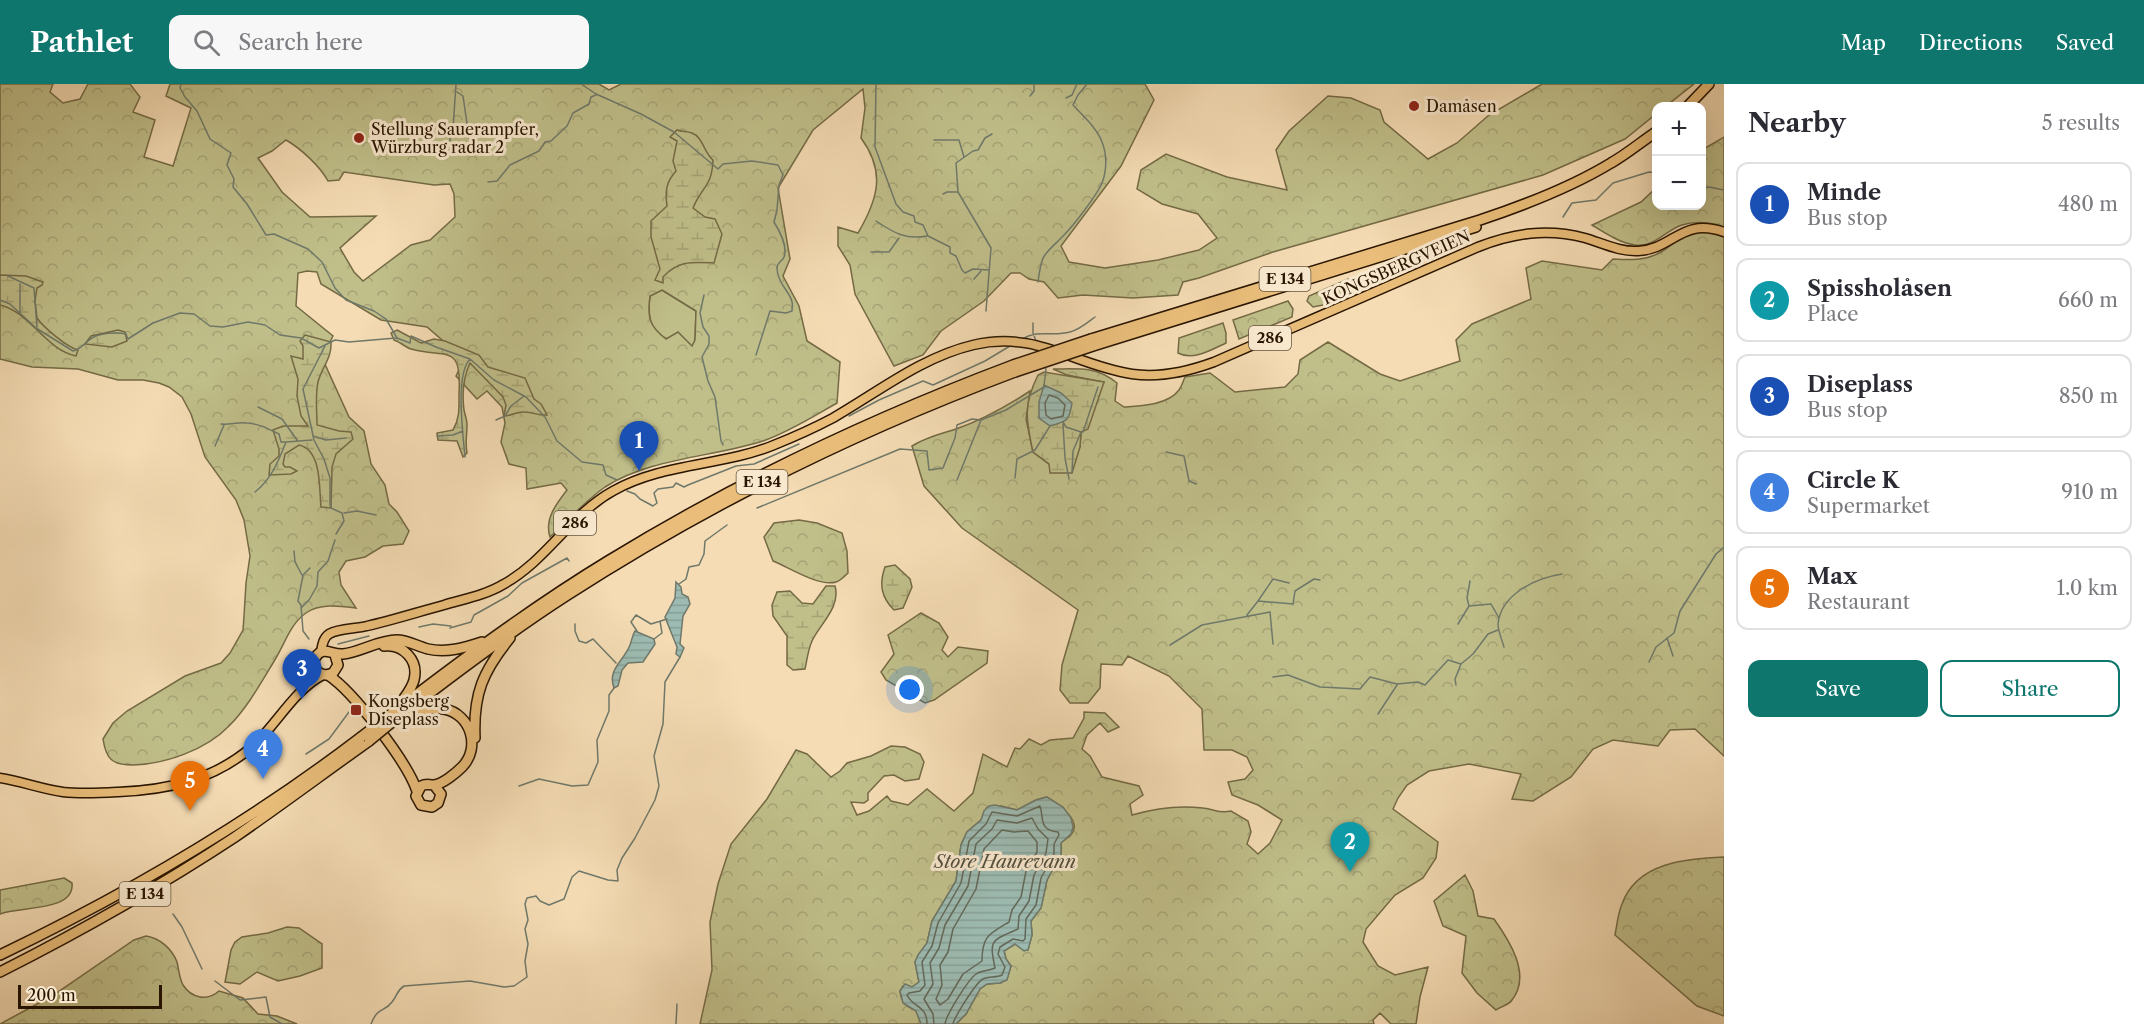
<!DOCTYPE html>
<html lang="en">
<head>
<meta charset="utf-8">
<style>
  body { margin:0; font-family:"Libre Caslon Text",serif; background:#f7f7f7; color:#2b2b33 }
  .controls { position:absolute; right:18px; top:18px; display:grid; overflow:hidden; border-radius:12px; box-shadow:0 6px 24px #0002 }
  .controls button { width:54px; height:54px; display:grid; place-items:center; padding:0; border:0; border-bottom:2px solid #e1e1e2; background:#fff; color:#2b2b33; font:30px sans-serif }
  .scale { position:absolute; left:18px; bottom:15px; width:144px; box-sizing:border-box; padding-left:6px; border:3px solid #291500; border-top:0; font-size:16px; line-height:21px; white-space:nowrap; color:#291500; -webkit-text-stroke:4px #f8e8ce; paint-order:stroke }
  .you { position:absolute; left:910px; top:606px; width:21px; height:21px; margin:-15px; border:4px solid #fff; border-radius:50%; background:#1a73e8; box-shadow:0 0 0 9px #1a73e833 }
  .badge { display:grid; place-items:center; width:39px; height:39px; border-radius:50%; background:#0f766e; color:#fff; font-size:20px; font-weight:700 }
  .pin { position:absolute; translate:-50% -50px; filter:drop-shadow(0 2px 3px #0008) }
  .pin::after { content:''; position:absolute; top:32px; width:21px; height:18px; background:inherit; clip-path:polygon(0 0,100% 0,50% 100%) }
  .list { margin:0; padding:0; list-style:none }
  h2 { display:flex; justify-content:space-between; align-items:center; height:78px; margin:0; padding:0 24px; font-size:26px }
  h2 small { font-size:20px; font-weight:400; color:#7c7c81 }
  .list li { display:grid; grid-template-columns:39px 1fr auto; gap:18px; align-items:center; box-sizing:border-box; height:84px; margin:0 12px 12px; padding:0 12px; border:2px solid #e1e1e2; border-radius:12px }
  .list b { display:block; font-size:22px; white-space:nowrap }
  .list p { margin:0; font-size:20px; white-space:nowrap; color:#7c7c81 }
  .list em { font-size:20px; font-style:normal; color:#7c7c81 }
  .actions { display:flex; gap:12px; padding:18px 24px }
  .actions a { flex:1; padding:14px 0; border:2px solid #0f766e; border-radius:12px; text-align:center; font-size:21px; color:#0f766e }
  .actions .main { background:#0f766e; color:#fff }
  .icon { flex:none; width:33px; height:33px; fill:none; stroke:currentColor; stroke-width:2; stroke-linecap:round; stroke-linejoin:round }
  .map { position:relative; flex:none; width:1724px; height:940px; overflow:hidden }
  header { display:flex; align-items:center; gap:36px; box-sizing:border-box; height:84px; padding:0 30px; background:#0f766e; color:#fff }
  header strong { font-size:28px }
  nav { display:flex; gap:33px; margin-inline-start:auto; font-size:21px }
  .search { width:420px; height:54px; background:#f7f7f7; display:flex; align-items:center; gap:15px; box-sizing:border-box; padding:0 21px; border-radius:12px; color:#7c7c81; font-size:22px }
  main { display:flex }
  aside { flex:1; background:#fff }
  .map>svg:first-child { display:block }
</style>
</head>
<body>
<header>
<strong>Pathlet</strong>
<div class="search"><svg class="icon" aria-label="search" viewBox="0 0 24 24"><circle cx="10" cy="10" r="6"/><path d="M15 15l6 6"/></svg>Search here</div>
<nav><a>Map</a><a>Directions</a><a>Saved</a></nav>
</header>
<main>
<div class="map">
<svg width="1724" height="940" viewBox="0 0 1724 940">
  <defs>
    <pattern id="forest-crowns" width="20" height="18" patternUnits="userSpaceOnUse" patternTransform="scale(1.5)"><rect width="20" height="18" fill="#c0bf8a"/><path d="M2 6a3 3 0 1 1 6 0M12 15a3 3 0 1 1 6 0" fill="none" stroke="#a5a375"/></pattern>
    <pattern id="wetland-marsh" width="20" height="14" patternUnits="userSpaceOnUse" patternTransform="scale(1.5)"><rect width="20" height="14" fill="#c0bf8a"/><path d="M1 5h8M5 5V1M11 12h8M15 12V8" fill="none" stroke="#a5a375"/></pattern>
    <pattern id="water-rules" width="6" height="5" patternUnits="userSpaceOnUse" patternTransform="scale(1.5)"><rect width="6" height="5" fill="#9dbbb2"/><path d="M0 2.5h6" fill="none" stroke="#87a097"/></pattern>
  </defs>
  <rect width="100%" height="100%" fill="#f5dcb4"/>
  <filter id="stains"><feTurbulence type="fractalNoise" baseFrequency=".00333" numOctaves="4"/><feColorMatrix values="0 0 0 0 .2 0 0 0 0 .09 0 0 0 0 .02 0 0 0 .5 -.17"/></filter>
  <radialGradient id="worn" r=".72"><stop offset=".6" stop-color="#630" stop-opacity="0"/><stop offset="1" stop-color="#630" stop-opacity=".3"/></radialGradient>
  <!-- grass -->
  <path fill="#c0bf8a" stroke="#746a45" stroke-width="1.5" d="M662 206 696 227 695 256 692 263C660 254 645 250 650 212Z"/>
  <!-- forest -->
  <path fill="url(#forest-crowns)" stroke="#746a45" stroke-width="1.5" fill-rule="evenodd" d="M0 0H53L50 8 63 19 80 15 88 0H130L140 13 133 28 155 36 144 73 173 82 191 24 166 12 170 0H599L609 6 621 0H1145L1154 16 1121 82 1061 162 1069 178 1105 184 1158 176 1199 166 1217 154 1198 130 1162 120 1137 105 1141 86 1166 70 1227 93 1287 106 1276 66 1289 47 1328 12 1351 14 1380 26 1384 38 1428 75 1457 59 1489 31 1542 0H1694L1666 22H1656V30L1625 55 1543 91 1273 168 1199 194 1183 198 1178 211 1133 214 1083 211 1058 214 1044 198 1029 195 1020 189H1011L984 217 941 247 923 271 894 282 855 210 850 181 838 162V143L858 149C878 115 886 88 861 54L865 24 863 5 813 46 778 104 790 175 783 192 799 222 807 257 840 278 837 319C814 332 789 348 763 357 713 373 650 374 605 403 585 417 568 436 550 453 544 435 557 419 567 406L561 399 527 405 526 384 509 380 501 358 505 339 502 323 487 307 477 315 456 292 464 275 427 243 381 236 321 200 317 188 307 187 298 189 296 222 333 252 325 268 324 278 349 333 364 347 371 380 385 401 389 420 397 428 409 447 403 460 383 462 365 473 346 477 339 488 341 501 356 524C340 522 320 519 306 529 291 539 285 559 276 574 262 597 248 623 229 642 206 666 165 680 133 681 112 681 106 675 103 655L113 639 127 627 185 592 221 579 230 569 243 546 244 532 246 499 250 472 244 436 236 416 205 373 191 330 182 313 169 303 159 299 143 296H118L78 285 32 283 0 275ZM286 56C300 64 320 82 328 97L339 96 344 88 434 101 450 100 454 110 455 133 430 156 411 161 363 197 354 188 340 164 376 132 310 133 282 108 258 74 272 67ZM662 206 696 227 695 256 692 262 678 248 666 255C649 242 647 233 650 212Z
    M1724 53V143C1713 138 1694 137 1682 141 1666 146 1654 164 1635 161 1620 159 1605 149 1592 141L1641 118 1656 104V122H1702V66Z
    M1695 148H1708L1724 153V672L1695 645 1670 646 1658 662 1613 656 1593 665 1571 693 1533 717 1512 715 1521 690 1469 680 1429 687 1407 701 1398 714 1393 725 1438 758 1436 774 1423 794 1395 811 1366 845 1363 858 1378 882 1395 891 1428 883 1420 913 1416 940H1391L1380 929 1373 936 1374 940H956L966 930 980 905 987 900 1000 899 1007 895 1011 882 1006 875 1004 867 1015 860 1028 866 1032 851 1031 837 1041 824 1047 796 1061 771V759C1063 757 1066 755 1069 753 1086 737 1057 720 1046 713L1036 716 1017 726 1001 722 987 724 981 736 967 748 961 761 956 797 932 837 927 859 915 878 919 898 912 903 903 902 900 907C901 918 906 923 916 926L921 940H700L712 886 710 838 718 800 731 760 767 715 796 666 807 670 831 693 840 687 847 679 871 672 891 662 905 663 920 670 924 678 919 695 905 697 894 691 884 692 868 709V716L864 719 851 718 857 731 869 727 887 712 891 717 908 721 927 705 954 727 973 709 983 670 1007 683 1015 664 1020 665 1029 655 1041 661 1050 656 1073 654 1084 634V628L1105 629 1119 643 1108 648 1100 639 1087 651 1082 665 1090 672 1102 693 1139 702 1143 711 1130 720 1132 731C1156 724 1178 721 1203 724 1215 725 1218 730 1231 727L1248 737 1251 748 1247 760 1258 770 1270 759 1282 736 1258 721 1232 711 1228 698 1245 695 1253 686 1247 673 1232 666H1204L1202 625 1169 592 1128 572 1122 581 1101 580 1100 604 1088 619H1070L1060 606 1062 581 1078 526 962 444 924 402 912 362C926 353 940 350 956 345 982 336 1007 322 1030 307L1026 335 1033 368 1049 380 1080 363 1081 348 1104 298 1067 291 1053 285C1079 285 1096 282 1117 299L1115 317 1124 323C1141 322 1168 321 1179 306 1182 302 1183 297 1185 293L1210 289 1235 308 1285 303 1298 290 1300 276 1328 258 1380 290 1400 297 1460 277 1456 256 1472 240 1531 215 1526 184 1542 177 1602 186 1613 175C1629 176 1646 177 1661 168 1676 159 1676 154 1695 148Z
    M1348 195 1355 199 1354 205 1323 221 1313 223 1307 217 1309 212Z
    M1288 217 1293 225 1292 233 1239 255 1233 236Z
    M1223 239 1226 249V259C1211 266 1193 277 1178 269L1179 254Z
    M799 436 817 439 842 449 847 467 848 489C845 492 840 497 836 498 819 503 790 484 773 477L764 453 774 439Z
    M921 529 939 539 948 553 942 566 948 573 958 563 988 567 987 579 934 616 925 619 886 596 881 588 894 570 888 551Z
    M1724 773V932L1697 922 1615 851C1617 841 1618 829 1622 820 1637 778 1686 775 1724 773Z
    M1465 791 1473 807 1478 832 1494 835C1509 856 1532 891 1512 916 1509 921 1500 923 1496 926L1477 909 1462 889 1466 852 1443 842 1434 817Z
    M64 794 72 799C75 828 20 822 0 830V806Z
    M287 843 299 844 322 860V884L300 892 278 897 257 888 240 900 225 898 231 866 235 858 242 853 268 849Z
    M146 852C160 854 172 865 177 878 179 886 179 894 183 901 192 915 208 917 219 907L243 914 258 930 277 932 297 940H0L52 912 134 856Z"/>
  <!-- wetland -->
  <path fill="url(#wetland-marsh)" stroke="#746a45" stroke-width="1.5" d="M677 46C682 48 687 47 692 49 703 53 704 69 713 76 712 103 702 102 693 124L705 133 715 135 722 150 714 179C693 178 679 176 663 193V199L655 196 660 185 651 153V137L667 122C665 107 666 98 676 87L673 77 677 57 670 53Z
    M0 191 26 192 43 198 42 201 37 204 35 217 37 234C44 244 67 263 78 266L76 272C46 266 30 228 0 221Z
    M118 246 125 248 127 257 112 263 85 260 91 252Z
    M397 246 421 259 434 255 445 257 479 271 488 283 525 294 534 315 541 320 547 331C539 332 533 328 525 328 517 327 511 332 504 332L506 321 503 313 470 279C463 294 462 310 464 326 465 331 467 336 467 340 467 351 465 359 467 369L463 373 457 357 438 356 437 349 453 346C460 334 459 323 459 309 462 258 446 275 411 265 405 263 400 258 394 256L391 249Z
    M305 251 331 258C332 274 322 283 318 298 315 312 317 327 317 341L339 347 351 348 353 355 336 370 332 383 331 424 321 423C319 404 322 366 299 361L285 370 283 380 285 383H290L297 387 291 390 269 391 270 380 279 372V365L273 346 283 342H308L301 332 297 312 298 295 291 272 303 275V262L300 257Z
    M1044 288 1104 298 1088 345 1081 348 1080 363 1072 389H1050L1049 380 1033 368C1026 336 1023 321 1038 291Z
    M895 481 910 495 912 503 903 524 894 526C881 513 879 500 885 483Z
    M826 502H835C841 523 820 540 812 557 808 566 807 576 805 585L793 586 787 581V552L773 532 772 521 777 508 790 507 802 519 813 520Z"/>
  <!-- water -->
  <path fill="url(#water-rules)" stroke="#6f796b" stroke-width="1.5" d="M1044 301 1061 309 1072 319C1069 338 1067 337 1050 342L1039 334V318Z
    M676 498 681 503 682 510 688 513 690 520 683 532 680 560 684 564 680 573 676 570 677 563 665 533 675 514Z
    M635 547 654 555 655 560 643 578 628 579 622 586 618 602 614 604C607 585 624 577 630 561 632 556 632 552 635 547Z
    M1047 713 1063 723 1071 734 1073 743 1071 750 1061 759V771L1047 796 1041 824 1031 837 1032 851 1028 866 1024 867 1015 860 1004 867 1006 875 1011 882 1007 896 1000 899 987 900 980 905 966 930 956 940H921L916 927 903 919 900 907 905 900 912 903 919 898 915 878 918 871 927 859 932 837 956 797 961 761 967 748 981 736 984 727 989 722 995 721 1017 726 1036 716Z"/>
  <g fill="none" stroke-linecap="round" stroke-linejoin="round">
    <!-- shore -->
    <path stroke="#636859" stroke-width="1.5" d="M1049 311 1058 314 1065 321 1063 332 1051 335 1046 331 1045 319Z
      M1002 746 1014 748 1028 747 1037 758V768L1026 787 1021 813 1012 826 1009 838C989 850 982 852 982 877L963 890 948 915 940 921 936 915 942 901 940 881 948 868 953 845 976 805 984 765Z
      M927 940C927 921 913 924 907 911L909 909 920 907 925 901 922 878 932 862 938 839 961 799 969 757 986 740 992 728 1017 732 1040 722C1044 733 1038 746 1058 748L1059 751 1054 760V770L1041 794 1036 821 1026 835 1025 855 1023 857 1013 855 1000 863 998 870 1005 883 1002 891C996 894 989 892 983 895 976 898 954 934 953 940
      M934 940 933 930 924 915 933 900 930 879 939 864 945 841 968 802 976 760 992 745 997 736 1017 739 1032 734 1038 745 1048 755 1046 769 1034 791 1029 817 1019 832 1018 845C991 857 989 855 995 884 989 887 982 886 976 890 968 896 946 931 945 940"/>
    <!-- stream -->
    <path stroke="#6f796b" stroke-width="1.5" d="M181 0 180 4 185 13 197 27 210 55 231 69 227 81 234 95 233 103 247 120 266 151 274 150 308 165 322 178 335 204 346 216 374 227 386 235 397 254 410 259 411 252 436 263 470 275 494 296 526 313 545 333 557 357 582 378 603 381 606 391 617 396
      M581 0 596 10 641 30 674 48 718 85 723 80 752 77 778 81 783 91 779 101 777 126 774 138C779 146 788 163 784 173 782 178 777 178 777 184 777 199 791 209 792 218 793 221 792 224 792 227L786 229 770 227 756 271
      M876 0 875 63 896 120 903 128 914 132 915 138 923 141 928 152 950 163V169L956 172 962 186 965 189 973 185 989 186
      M457 8 463 12 470 60
      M1030 12 1034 7V0
      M1066 14 1072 11 1077 0
      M459 47 469 48
      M934 56H959L964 73
      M448 62 453 45 456 0
      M488 98 497 97 510 81 539 67 545 58 551 57 567 42 573 29 589 20 591 13 596 11
      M1702 105 1709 103 1724 106
      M943 110 947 108H958
      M1563 133 1572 119 1596 116 1613 99 1649 88 1656 89
      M876 137C894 149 906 156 927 152
      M871 168H889L899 154
      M8 192 34 204 37 243
      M974 195 981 187
      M1038 198C1042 167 1044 172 1064 151 1074 141 1097 111 1102 99 1107 86 1107 70 1102 58 1097 44 1083 32 1073 21L1078 11 1087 0
      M704 211 700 229 703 243 709 252V260L702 273 708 297 715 313 721 357 723 361
      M0 216 10 220 36 244 73 267C82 265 85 258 92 254 100 249 117 248 126 250L128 255 153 239 180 229 194 230 210 242 223 243 248 238 265 241 280 251 301 254 319 264 335 256 349 258 396 254
      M986 227 991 164 958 108 956 79 973 67 978 66 985 54 992 50
      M20 229V200
      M1033 239V249L1036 257
      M1022 255C1040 245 1051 253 1070 248 1079 246 1087 239 1095 233
      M325 262 303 305 314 356 324 375 330 394V421L331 424 342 429 344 437 336 450
      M1044 301 1046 286 1045 282
      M258 323 282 335 297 356
      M849 332 879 316 923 297 933 301 985 277 1010 262
      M496 336 505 332 511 322 524 312
      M1063 338 1066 343 1081 348 1073 367 1072 389
      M221 340C230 341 237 338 246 339 257 339 269 345 279 350L281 358H285
      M1063 340 1065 374 1069 395
      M1081 348H1083L1098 303
      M313 352 326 356 346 354
      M437 352 453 351 463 347
      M215 362 224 341
      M1166 368 1184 372 1189 397 1196 400
      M465 373C463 351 455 290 470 275
      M1015 394 1017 375 1035 366 1050 342
      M957 396 981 336
      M627 407 635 410 640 415 653 422 657 419 654 409 658 405 673 403 676 399 684 403 688 401 736 382 754 380 799 360
      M255 408C272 394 278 378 286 358L312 356
      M757 424 900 365 927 367 929 386 943 384 955 354 957 341 972 335 981 336 1006 326 1044 303
      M344 429 357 427 376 431
      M294 467 295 478 302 491
      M679 500 686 495 689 483 699 481 704 470 705 457 727 441
      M1258 517 1273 495 1289 499
      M1469 522 1467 514 1470 497
      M301 524 309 516 317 502 318 488 328 477 335 456
      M1247 531 1258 517 1293 520 1295 507 1314 495 1320 496
      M575 540V547L579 557 586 559 593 555 616 579
      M1458 540 1469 522 1491 520 1499 534
      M419 543 433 540 451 542
      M450 544 471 538 474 531 508 512 522 499 567 474 569 477
      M637 547 631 538 636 531 651 540 667 535
      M1667 554 1673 572
      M309 555 303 547 301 521 298 517 303 491 310 484
      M654 555 662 549 660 537
      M338 560 369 552
      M1170 561 1202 541 1270 528 1273 560
      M1504 563C1502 556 1498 547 1498 540 1501 510 1536 494 1562 490
      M1649 578 1656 563 1674 549 1680 527 1716 470 1724 463
      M1273 593 1288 591 1320 603 1360 605 1370 593 1397 600 1418 598 1425 601 1448 576 1461 580 1473 570 1488 550 1498 546
      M1456 601 1455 595 1461 580
      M1378 630 1397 601
      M306 670 329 655 349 628
      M519 702 539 695 572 702 588 701 598 678 597 656 609 627V611L614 604
      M173 830 182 843 202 885
      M215 897 240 916 266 913 270 933 282 940
      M371 940C378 922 384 929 392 918 398 911 396 907 404 902L470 897 504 903 514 902 527 893 525 877 528 860 525 845 528 836 525 820 527 814 536 812 540 817 549 821 564 815 572 793 579 787 608 796 618 797 617 786 622 774 635 754 655 716 659 702 654 672 663 640 665 598 680 573
      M676 940 677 920"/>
    <!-- primary casing -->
    <g stroke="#291500" stroke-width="11">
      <path id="primary" d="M321 568C322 562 323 554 329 550 339 544 356 545 367 542 393 536 418 528 444 521 464 515 486 511 504 500 546 477 571 430 613 407 662 379 723 382 774 361 794 353 814 344 833 334 878 308 922 273 973 261 1037 246 1073 281 1132 290 1160 294 1187 288 1214 278L1478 163C1514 149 1547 144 1585 154 1602 159 1620 168 1638 167 1674 165 1681 133 1724 148
        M0 694C21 697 41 705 63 708 81 710 99 709 118 708 168 706 214 696 253 662 277 640 294 606 323 591"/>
    </g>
    <!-- trunk casing -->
    <g stroke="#291500" stroke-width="12">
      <path id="trunk" d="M1688 22 1709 0
        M1091 255 1480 136C1525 121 1570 104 1611 79 1627 70 1641 58 1656 48
        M1093 262 1476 143
        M384 562C403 560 419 576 414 596 412 604 407 610 402 617
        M335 571 338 581 333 589 326 591C317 590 312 583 315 574 323 561 331 571 343 570 361 568 378 556 397 556 407 556 417 562 428 565 447 569 464 564 482 558
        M328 591C354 608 407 678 417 707
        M403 633C416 629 430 623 444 625 471 630 481 664 462 683 456 689 443 700 434 701 428 701 427 699 421 702L416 712 421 721 432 723 438 719 441 710 434 701
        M382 637C455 580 529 525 608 477 737 398 872 334 1013 281
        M386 643C445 597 504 552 566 512 707 421 857 347 1015 288
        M475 654C473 610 483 587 510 554
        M0 871C127 810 250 738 361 653
        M0 888C81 847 159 803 235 753 280 722 324 689 369 657"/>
    </g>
    <!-- primary -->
    <use href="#primary" stroke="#eabe7a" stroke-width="8"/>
    <!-- trunk -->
    <use href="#trunk" stroke="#eabe7a" stroke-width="9"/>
    <!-- trunk-bridge casing -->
    <g stroke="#291500" stroke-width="12" stroke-linecap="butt">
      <path id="trunk-bridge" d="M1013 281 1091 255
        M1015 288 1093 262
        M361 653 382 637
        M369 657 386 643"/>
    </g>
    <!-- trunk-bridge -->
    <use href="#trunk-bridge" stroke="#eabe7a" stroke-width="9"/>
  </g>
  <!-- markers -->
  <g fill="#8f2418" stroke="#f8e8ce" stroke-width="2">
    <circle cx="1414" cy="22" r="6"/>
    <circle cx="359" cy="54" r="6"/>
    <rect x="350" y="620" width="12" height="12" rx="3"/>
  </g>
  <g text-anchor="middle" stroke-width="6" stroke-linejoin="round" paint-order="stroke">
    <!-- shield labels -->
    <g fill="#f8e8ce" stroke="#67543e" stroke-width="1.5">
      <rect x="1259.5" y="183" width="51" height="24" rx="4.5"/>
      <rect x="1249" y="242" width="42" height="24" rx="4.5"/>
      <rect x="736.5" y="386" width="51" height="24" rx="4.5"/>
      <rect x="554" y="427" width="42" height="24" rx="4.5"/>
      <rect x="119.5" y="798" width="51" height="24" rx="4.5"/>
    </g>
    <g font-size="15" font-weight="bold" fill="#291500">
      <text x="1285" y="200">E 134</text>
      <text x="1270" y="259">286</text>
      <text x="762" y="403">E 134</text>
      <text x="575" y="444">286</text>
      <text x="145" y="815">E 134</text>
    </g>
    <!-- poi labels -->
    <g font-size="16" fill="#291500" stroke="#f8e8ce" text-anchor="start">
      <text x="1426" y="28">Damåsen</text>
      <text x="371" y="51">Stellung Sauerampfer,<tspan x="371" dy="18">Würzburg radar 2</tspan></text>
      <text x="368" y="623">Kongsberg<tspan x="368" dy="18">Diseplass</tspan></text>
    </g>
    <!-- street labels -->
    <g font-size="16" fill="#291500" stroke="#f8e8ce">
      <text transform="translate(1396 183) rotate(-24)" y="6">KONGSBERGVEIEN</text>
    </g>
    <!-- water labels -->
    <g font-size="18" font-style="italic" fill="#524f3e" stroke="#f8e8ce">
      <text x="1005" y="784">Store Haurevann</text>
    </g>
  </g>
  <rect width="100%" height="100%" filter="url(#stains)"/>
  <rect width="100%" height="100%" fill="url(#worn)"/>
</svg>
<div class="controls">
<button>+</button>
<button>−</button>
</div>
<div class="scale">200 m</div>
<div class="you"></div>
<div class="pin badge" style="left:639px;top:387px;background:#1a4fb4">1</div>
<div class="pin badge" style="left:1350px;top:788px;background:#0f9aa8">2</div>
<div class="pin badge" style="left:302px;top:615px;background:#1a4fb4">3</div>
<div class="pin badge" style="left:263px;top:695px;background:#3f7fe0">4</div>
<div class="pin badge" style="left:190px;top:727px;background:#e8710a">5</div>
</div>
<aside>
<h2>Nearby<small>5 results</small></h2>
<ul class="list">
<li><span class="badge" style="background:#1a4fb4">1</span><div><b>Minde</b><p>Bus stop</p></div><em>480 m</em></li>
<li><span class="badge" style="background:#0f9aa8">2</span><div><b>Spissholåsen</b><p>Place</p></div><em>660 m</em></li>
<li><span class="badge" style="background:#1a4fb4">3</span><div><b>Diseplass</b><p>Bus stop</p></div><em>850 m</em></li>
<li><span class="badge" style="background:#3f7fe0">4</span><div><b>Circle K</b><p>Supermarket</p></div><em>910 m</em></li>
<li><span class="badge" style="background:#e8710a">5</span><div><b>Max</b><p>Restaurant</p></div><em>1.0 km</em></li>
</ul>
<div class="actions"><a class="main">Save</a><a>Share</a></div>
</aside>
</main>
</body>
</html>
